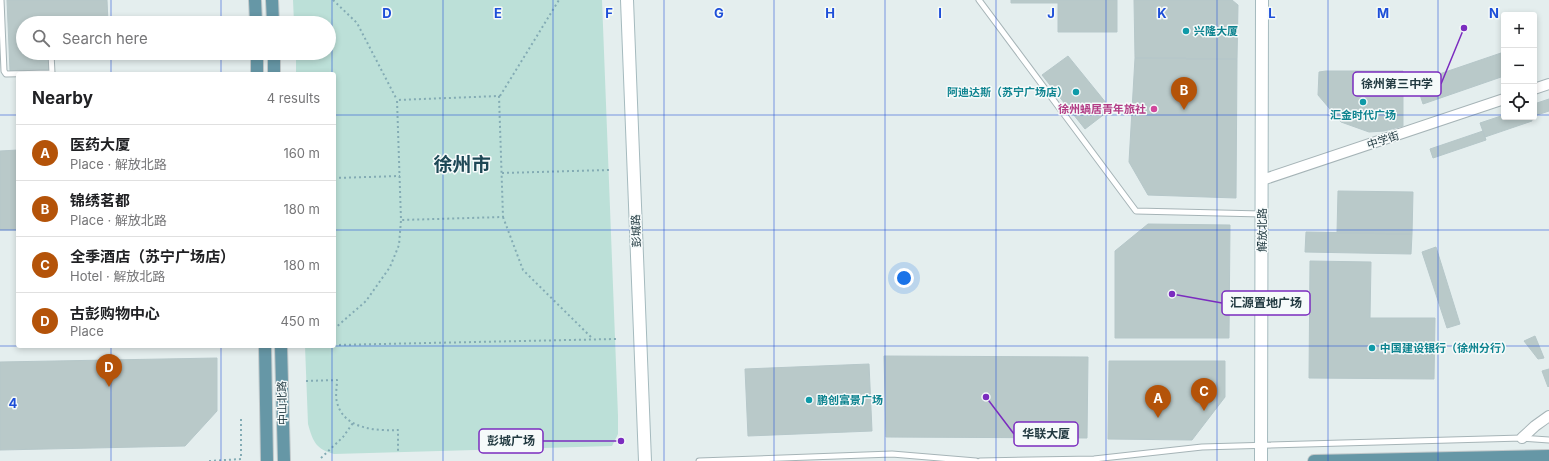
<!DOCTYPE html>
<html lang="en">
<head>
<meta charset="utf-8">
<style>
  body { margin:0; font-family:Inter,"Noto Sans SC",sans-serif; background:#f6f6f6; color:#202124 }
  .controls { position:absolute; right:12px; top:12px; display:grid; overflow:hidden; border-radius:4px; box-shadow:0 2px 6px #0003 }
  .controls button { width:36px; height:36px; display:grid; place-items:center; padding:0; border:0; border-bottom:1px solid #e0e0e0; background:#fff; color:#202124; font:20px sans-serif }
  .you { position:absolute; left:904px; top:278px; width:14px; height:14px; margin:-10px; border:3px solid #fff; border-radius:50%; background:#1a73e8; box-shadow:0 0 0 6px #1a73e833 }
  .badge { display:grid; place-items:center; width:26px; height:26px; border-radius:50%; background:#b45309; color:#fff; font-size:13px; font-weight:700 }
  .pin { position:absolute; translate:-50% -33px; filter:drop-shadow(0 1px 2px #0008) }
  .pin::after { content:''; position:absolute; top:21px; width:14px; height:12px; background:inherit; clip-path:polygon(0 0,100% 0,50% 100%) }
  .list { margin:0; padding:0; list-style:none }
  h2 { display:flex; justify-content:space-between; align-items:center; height:52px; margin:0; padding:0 16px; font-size:17px }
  h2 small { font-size:13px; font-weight:400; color:#757577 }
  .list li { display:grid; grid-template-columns:26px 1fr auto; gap:12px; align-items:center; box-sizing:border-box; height:56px; padding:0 16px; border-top:1px solid #e0e0e0 }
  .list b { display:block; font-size:15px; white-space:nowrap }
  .list p { margin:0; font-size:13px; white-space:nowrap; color:#757577 }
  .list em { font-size:13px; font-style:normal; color:#757577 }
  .icon { flex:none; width:22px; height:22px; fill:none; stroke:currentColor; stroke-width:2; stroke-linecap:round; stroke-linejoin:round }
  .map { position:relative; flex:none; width:1549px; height:461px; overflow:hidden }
  .search { position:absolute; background:#fff; box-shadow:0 2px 6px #0003; left:16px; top:16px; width:320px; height:44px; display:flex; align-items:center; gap:10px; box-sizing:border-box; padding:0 14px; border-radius:22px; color:#757577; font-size:15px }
  .panel { position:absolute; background:#fff; box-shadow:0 2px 6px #0003; left:16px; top:72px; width:320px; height:276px; border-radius:4px }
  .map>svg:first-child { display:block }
</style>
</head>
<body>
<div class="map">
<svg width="1549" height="461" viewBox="0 0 1549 461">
  <rect width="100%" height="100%" fill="#e4eeee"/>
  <!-- green -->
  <path fill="#bce0d8" d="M293 0H602L618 416V434L612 446 334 454C316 449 313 442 308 424L305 346H334V74H296V53H329V23H294Z"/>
  <!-- building -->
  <path fill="#b9c9c9" stroke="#b6c7c9" d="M7 0H107L108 23H23V53H48L49 70 10 71Z
    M1011 0H1117V32H1058V3H1011Z
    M1134 0H1232L1238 5 1237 59 1135 58Z
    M1501 53 1504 62V76L1423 104 1416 82Z
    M1068 56 1111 109 1085 129 1042 75Z
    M1135 58 1237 59 1236 198 1148 195 1129 162Z
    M1326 71H1403V126L1384 131 1369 132 1341 122 1318 95 1319 72Z
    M1549 99V111L1534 116V104Z
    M1504 115V117H1531L1532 121 1485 137 1480 123Z
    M1483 131 1486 140 1433 158 1430 149Z
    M18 150V230H0V151Z
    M1338 191 1413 192 1412 234 1337 233Z
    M1148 224 1230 225 1229 338H1115V251Z
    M1306 232 1412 234 1411 254 1305 252Z
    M1436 247 1460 324 1447 328 1422 252Z
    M1310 261 1371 262 1370 318H1435L1434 379 1309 378Z
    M1535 336 1544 358 1538 359 1524 341Z
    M884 356 1088 357 1087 438 886 437Z
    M217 358V411L185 446 0 450V362Z
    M1109 361H1225V397L1192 440 1108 439Z
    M869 364 872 431 748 436 745 369Z
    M1549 369V386L1548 387 1542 371Z"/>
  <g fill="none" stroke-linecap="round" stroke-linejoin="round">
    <!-- lane casing -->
    <g stroke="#a6b4b7" stroke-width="7">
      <path id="lane" d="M1 0 4 71 6 74 52 73 51 53
        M979 0 1136 211 1262 214
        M699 461 892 454 976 461
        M980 461 1094 459 1202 447 1522 438 1549 440"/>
    </g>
    <!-- street casing -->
    <g stroke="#a6b4b7" stroke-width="12">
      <path id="street" d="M1534 89 1549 84
        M1262 180 1504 99
        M1522 438 1535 426 1549 416"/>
    </g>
    <!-- secondary casing -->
    <g stroke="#a5babe" stroke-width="14">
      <path id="secondary" d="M627 0 645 461
        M1261 461 1262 0"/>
    </g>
    <!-- primary casing -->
    <g stroke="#c1c8ca" stroke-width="14">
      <path id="primary" d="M255 0 256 23
        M272 0 273 23
        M257 53V74
        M274 53V74
        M265 346 267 461
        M281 346 284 461
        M1314 461 1549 456"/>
    </g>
    <!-- path -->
    <path stroke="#83abb4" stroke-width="2" stroke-dasharray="2 3" stroke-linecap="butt" d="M333 0 357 23 397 100
      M500 96 559 0
      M502 173 609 170
      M334 178 400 176
      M503 217 523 270 593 339
      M334 329 366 301 390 267 399 245 401 220 397 100 499 96 503 217 401 220
      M334 345 616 339
      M305 346H311
      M306 381 337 380C337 387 335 396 337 402 343 429 376 431 398 430V452
      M321 458 343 437 353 423
      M209 461 241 459V417"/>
    <!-- lane -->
    <use href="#lane" stroke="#fff" stroke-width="5"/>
    <!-- street -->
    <use href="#street" stroke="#fff" stroke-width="10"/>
    <!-- secondary -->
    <use href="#secondary" stroke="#fff" stroke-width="12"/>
    <!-- primary -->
    <use href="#primary" stroke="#6697a6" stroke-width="12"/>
  </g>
  <!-- grid -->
  <path fill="none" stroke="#1d4ed8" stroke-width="1" stroke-opacity="0.55" d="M111 0V23M221 0V23M332 0V74M443 0V461M553 0V461M664 0V461M774 0V461M885 0V461M996 0V461M1106 0V461M1217 0V461M1328 0V461M1438 0V461M111 53V74M221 53V74M0 115H18M334 115H1504M1534 115H1549M0 230H18M334 230H1549M0 346H18M111 346V461M221 346V461M332 346V461M334 346H1549"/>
  <!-- markers -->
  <g fill="#0f9aa8" stroke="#f5fafa" stroke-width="1.5">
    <circle cx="1186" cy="31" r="4"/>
    <circle cx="1076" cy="92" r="4"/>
    <circle cx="1363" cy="102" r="4"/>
    <circle cx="1372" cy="348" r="4"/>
    <circle cx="809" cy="400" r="4"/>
  </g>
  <circle fill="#d1479c" stroke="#f5fafa" stroke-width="1.5" cx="1154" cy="109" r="4"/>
  <g text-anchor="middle" stroke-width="3" stroke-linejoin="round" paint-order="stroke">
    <!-- culture labels -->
    <g font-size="11" font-weight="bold" fill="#0d838f" stroke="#f5fafa" text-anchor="start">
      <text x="1194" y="35">兴隆大厦</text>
      <text x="1068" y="96" text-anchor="end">阿迪达斯（苏宁广场店）</text>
      <text x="1363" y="119" text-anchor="middle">汇金时代广场</text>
      <text x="1380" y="352">中国建设银行（徐州分行）</text>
      <text x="817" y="404">鹏创富景广场</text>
    </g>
    <!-- hotel labels -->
    <g font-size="11" font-weight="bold" fill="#b23c85" stroke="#f5fafa" text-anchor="end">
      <text x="1146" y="113">徐州蝸居青年旅社</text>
    </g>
    <!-- street labels -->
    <g font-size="11" fill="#223a41" stroke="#f5fafa">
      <text transform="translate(1383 140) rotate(-18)" y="4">中学街</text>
      <text transform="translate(1262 230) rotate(-90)" y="4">解放北路</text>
      <text transform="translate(636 231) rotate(-92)" y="4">彭城路</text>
      <text transform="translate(282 403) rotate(-91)" y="4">中山北路</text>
    </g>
    <!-- town labels -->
    <g font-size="19" font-weight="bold" fill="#1d4755" stroke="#f5fafa">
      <text x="462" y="171">徐州市</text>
    </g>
  </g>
  <g font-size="13" text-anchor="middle" font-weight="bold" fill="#1d4ed8" stroke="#f5fafa" stroke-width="3" stroke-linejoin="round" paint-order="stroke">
    <text x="387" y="18">D</text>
    <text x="498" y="18">E</text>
    <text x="609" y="18">F</text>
    <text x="719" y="18">G</text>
    <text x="830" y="18">H</text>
    <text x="940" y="18">I</text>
    <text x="1051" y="18">J</text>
    <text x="1162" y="18">K</text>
    <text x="1272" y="18">L</text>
    <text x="1383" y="18">M</text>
    <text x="1494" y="18">N</text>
    <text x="13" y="408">4</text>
  </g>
  <!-- callouts -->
  <path fill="none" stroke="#7b2cbf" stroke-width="1.5" d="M1464 28L1441 84M1172 294L1222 303M986 397L1014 434M621 441L543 441"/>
  <g fill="#7b2cbf" stroke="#f5fafa" stroke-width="1.5">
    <circle cx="1464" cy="28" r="4"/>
    <circle cx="1172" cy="294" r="4"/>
    <circle cx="986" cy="397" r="4"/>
    <circle cx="621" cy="441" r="4"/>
  </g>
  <g fill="#f5fafa" stroke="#7b2cbf" stroke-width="1.5">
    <rect x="1353" y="72" width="88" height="24" rx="4"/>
    <rect x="1222" y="291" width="88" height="24" rx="4"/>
    <rect x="1014" y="422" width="64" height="24" rx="4"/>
    <rect x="479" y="429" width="64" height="24" rx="4"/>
  </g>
  <g font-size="12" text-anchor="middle" font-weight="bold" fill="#223a41">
    <text x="1397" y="88">徐州第三中学</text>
    <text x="1266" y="307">汇源置地广场</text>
    <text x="1046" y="438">华联大厦</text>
    <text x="511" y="445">彭城广场</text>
  </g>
</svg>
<div class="controls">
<button>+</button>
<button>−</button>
<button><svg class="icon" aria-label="locate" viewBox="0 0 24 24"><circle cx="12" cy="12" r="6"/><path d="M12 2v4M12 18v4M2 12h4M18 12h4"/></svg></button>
</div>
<div class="you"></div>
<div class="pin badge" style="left:1158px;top:418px">A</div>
<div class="pin badge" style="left:1184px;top:110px">B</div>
<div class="pin badge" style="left:1204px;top:411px">C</div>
<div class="pin badge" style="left:109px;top:387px">D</div>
<div class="search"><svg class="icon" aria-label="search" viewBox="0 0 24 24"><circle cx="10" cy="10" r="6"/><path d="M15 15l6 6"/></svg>Search here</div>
<section class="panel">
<h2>Nearby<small>4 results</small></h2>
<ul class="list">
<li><span class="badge">A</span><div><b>医药大厦</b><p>Place · 解放北路</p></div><em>160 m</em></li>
<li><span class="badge">B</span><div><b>锦绣茗都</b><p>Place · 解放北路</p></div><em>180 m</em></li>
<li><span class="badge">C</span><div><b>全季酒店（苏宁广场店）</b><p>Hotel · 解放北路</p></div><em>180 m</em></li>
<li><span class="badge">D</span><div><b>古彭购物中心</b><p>Place</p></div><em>450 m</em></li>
</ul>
</section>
</div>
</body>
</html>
